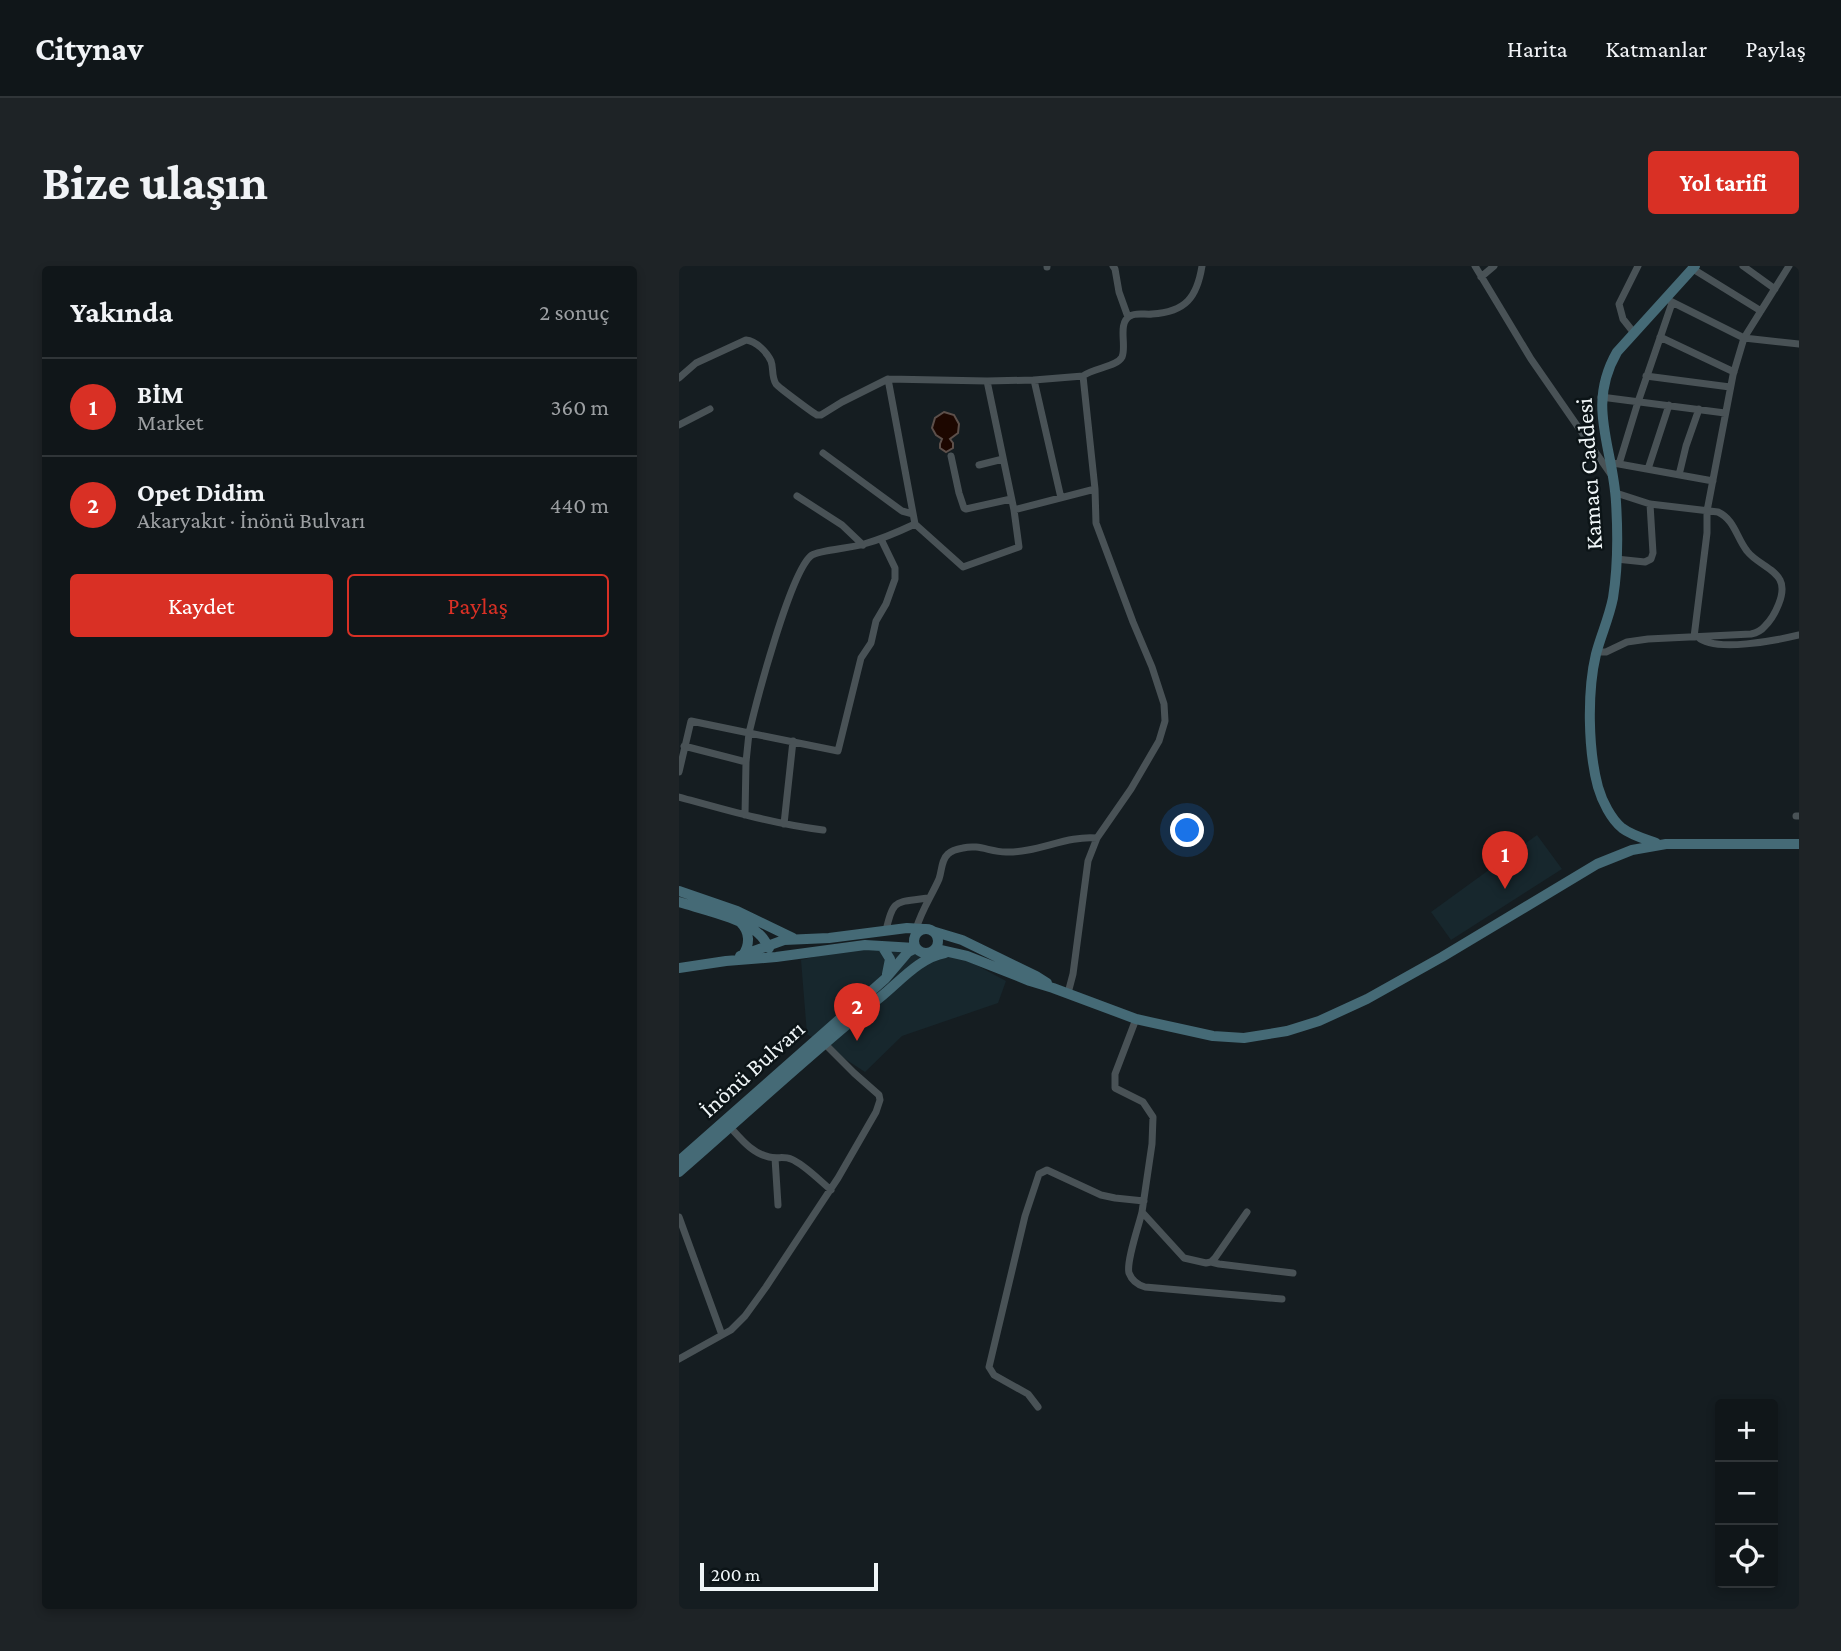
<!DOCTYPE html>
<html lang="tr">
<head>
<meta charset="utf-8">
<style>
  body { margin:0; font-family:"Crimson Pro",serif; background:#1e2326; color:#f1f3f6 }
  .controls { position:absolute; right:21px; bottom:21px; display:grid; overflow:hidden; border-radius:7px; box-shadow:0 4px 10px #0003 }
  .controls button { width:63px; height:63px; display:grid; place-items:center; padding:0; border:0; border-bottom:2px solid #303538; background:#101619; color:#f1f3f6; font:35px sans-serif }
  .scale { position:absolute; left:21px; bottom:18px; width:178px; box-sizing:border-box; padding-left:7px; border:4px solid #f0f6f8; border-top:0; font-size:19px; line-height:24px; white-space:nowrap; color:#f0f6f8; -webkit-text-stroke:5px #0c1417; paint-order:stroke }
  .you { position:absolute; left:509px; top:565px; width:24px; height:24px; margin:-18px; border:5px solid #fff; border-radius:50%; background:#1a73e8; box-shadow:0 0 0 10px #1a73e833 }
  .badge { display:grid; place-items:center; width:46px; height:46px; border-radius:50%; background:#d93025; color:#fff; font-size:23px; font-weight:700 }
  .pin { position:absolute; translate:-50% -58px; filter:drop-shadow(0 2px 4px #0008) }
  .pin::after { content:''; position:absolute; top:37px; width:24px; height:21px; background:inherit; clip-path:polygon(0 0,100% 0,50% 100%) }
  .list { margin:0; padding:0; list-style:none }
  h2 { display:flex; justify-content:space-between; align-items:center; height:91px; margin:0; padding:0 28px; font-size:30px }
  h2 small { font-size:23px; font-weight:400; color:#9c9fa2 }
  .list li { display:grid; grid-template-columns:46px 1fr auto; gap:21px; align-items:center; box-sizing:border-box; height:98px; padding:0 28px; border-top:2px solid #303538 }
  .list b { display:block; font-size:26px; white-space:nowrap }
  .list p { margin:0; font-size:23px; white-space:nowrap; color:#9c9fa2 }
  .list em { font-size:23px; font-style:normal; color:#9c9fa2 }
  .actions { display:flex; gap:14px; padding:21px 28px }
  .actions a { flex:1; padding:16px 0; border:2px solid #d93025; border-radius:7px; text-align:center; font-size:24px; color:#d93025 }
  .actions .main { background:#d93025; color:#fff }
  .icon { flex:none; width:38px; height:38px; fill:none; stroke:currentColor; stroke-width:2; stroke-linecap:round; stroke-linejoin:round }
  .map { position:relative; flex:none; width:1120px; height:1343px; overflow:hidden; border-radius:7px }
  header { display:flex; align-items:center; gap:42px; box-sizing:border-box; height:98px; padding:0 35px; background:#101619; border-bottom:2px solid #303538 }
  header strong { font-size:33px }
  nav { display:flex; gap:38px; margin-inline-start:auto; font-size:24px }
  .intro { display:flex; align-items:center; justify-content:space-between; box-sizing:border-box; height:168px; padding:0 42px }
  h1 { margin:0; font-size:49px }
  .button { padding:18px 32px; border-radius:7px; background:#d93025; color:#fff; font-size:24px; font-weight:700 }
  main { display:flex; gap:42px; padding:0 42px }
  aside { flex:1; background:#101619; border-radius:7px; box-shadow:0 4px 10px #0003 }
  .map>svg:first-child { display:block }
</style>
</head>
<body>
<header>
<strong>Citynav</strong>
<nav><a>Harita</a><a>Katmanlar</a><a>Paylaş</a></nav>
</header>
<div class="intro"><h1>Bize ulaşın</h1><a class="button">Yol tarifi</a></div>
<main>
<aside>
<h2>Yakında<small>2 sonuç</small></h2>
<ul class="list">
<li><span class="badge">1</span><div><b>BİM</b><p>Market</p></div><em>360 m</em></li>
<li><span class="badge">2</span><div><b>Opet Didim</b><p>Akaryakıt · İnönü Bulvarı</p></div><em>440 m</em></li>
</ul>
<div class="actions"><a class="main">Kaydet</a><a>Paylaş</a></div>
</aside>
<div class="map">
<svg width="1120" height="1343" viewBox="0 0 1120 1343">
  <rect width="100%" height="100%" fill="#151d21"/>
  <!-- built -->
  <path fill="#17272d" d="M858 569 883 603 772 674 752 646Z
    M186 679 273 686 327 715 319 737 223 770 186 806 128 768 122 694Z"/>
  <!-- water -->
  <path fill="#1d0700" stroke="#5c4f4a" stroke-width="2" d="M265 146 275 149 280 158 279 167 271 173 274 177V182L267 186 261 182V178L263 173 257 169 253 162 256 152Z"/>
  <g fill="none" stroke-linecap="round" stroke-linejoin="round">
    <!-- street -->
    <path stroke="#495256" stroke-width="7" d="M434 0 436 3 440 26 449 51
      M796 0 852 93 933 210
      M1064 0 1096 23
      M368 1V0
      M1014 3 1082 45
      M802 11 815 0
      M991 35 1065 72 1120 78
      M955 67 944 53 940 38 959 0
      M981 71 1055 106
      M404 110C414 102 438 101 443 91 448 80 438 57 451 50 457 46 467 49 473 48 507 46 518 31 523 0
      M967 110 1051 121
      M0 112 17 97 67 74C77 75 88 86 92 95 95 103 92 110 97 118 99 121 134 147 138 149H142L163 136 209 113 308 115
      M209 113 236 258 284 301 340 281 335 244
      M355 114 382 232
      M922 131 1046 147
      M0 159 31 143
      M144 187 223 245 234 248
      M272 190 280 227 285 242 287 243 332 233
      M932 197 940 198 959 136 993 37
      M940 198 1034 215
      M300 199 324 193
      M969 203 990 139
      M1000 209 1007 180 1020 143
      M118 230 163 259 184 279
      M937 293 966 296 972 293 974 287 971 238
      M1015 371 1028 267V245L1054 109 1065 72 1110 0
      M1019 371C1035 387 1099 374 1120 369
      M917 386H927L948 376 969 373 1072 368C1077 367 1082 365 1086 360 1095 351 1108 327 1101 314 1095 302 1077 297 1068 285 1057 271 1056 254 1039 246L971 238 937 227
      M5 480 67 496
      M0 506 12 455 70 467C77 437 112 303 133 289 141 284 173 282 185 278 203 273 219 266 236 258
      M0 531C47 544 95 558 144 564
      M66 549 67 496 70 467 159 485 182 392 192 377 197 355 207 338 216 313V302L202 273
      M1117 550H1120
      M105 558 114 475
      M237 663C243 643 252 631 260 613 263 605 262 594 269 588 273 584 278 583 284 582 300 578 311 586 327 586 358 587 388 569 418 572
      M207 665C214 631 218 637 249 632
      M389 727 394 708 409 595 418 572 452 523 480 475 486 455 485 438 473 401 454 356 417 257 416 223 335 244 308 115 355 114 404 110 416 223
      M457 753 436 808V822L464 836 474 851 473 878 463 946 505 992 527 997 532 996 536 992 568 946
      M51 861C63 874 73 887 90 891 98 893 105 890 112 893 125 898 141 915 152 924
      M96 892 99 939
      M463 946C460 959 447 996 450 1007 453 1015 459 1019 466 1021L603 1033
      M0 951 43 1069 0 1093
      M532 996 540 998 614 1007
      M43 1069 52 1064 66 1050 87 1021 159 912 197 846 201 834 200 829 175 807 145 777
      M359 1141 349 1128 315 1109 310 1101 346 950 360 908 368 904 422 929 436 932 465 935"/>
    <!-- secondary -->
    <path stroke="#456a76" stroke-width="10" d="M977 577C966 573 952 569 943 562 932 553 923 535 919 521 909 484 908 426 917 388 922 369 930 352 934 332 939 301 939 268 937 236 934 180 907 140 938 86L1016 0
      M0 625 58 645 114 672
      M0 636C22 643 64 652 80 668 85 672 87 677 90 682
      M62 657C71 666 71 679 64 689
      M235 675a12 12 0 1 1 24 0a12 12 0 1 1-24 0Z
      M253 665 283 674 357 710 368 717
      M203 680 211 693 208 708
      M257 683 288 690 351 715 374 722 457 753 534 770 565 772 608 765 640 755 688 733 763 691 918 598 953 584 987 578H1120
      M61 690 105 674 150 672 228 662 245 663
      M0 702 47 695 97 691 186 679 236 682
      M0 895 206 713 229 686 237 682
      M0 906C68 847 134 785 204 729 222 714 242 691 266 687"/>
  </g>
  <g text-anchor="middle" stroke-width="5" stroke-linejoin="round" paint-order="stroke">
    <!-- street labels -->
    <g font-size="24" fill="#f0f6f8" stroke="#0c1417">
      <text transform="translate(910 208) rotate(-94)" y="8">Kamacı Caddesi</text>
      <text transform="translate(73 803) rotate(-42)" y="8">İnönü Bulvarı</text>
    </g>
  </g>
</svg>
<div class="controls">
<button>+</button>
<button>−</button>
<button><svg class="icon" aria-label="locate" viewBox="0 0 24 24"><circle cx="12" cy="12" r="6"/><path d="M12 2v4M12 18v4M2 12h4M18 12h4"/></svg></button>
</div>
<div class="scale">200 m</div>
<div class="you"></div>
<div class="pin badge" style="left:826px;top:623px">1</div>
<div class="pin badge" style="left:178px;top:775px">2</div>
</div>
</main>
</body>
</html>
